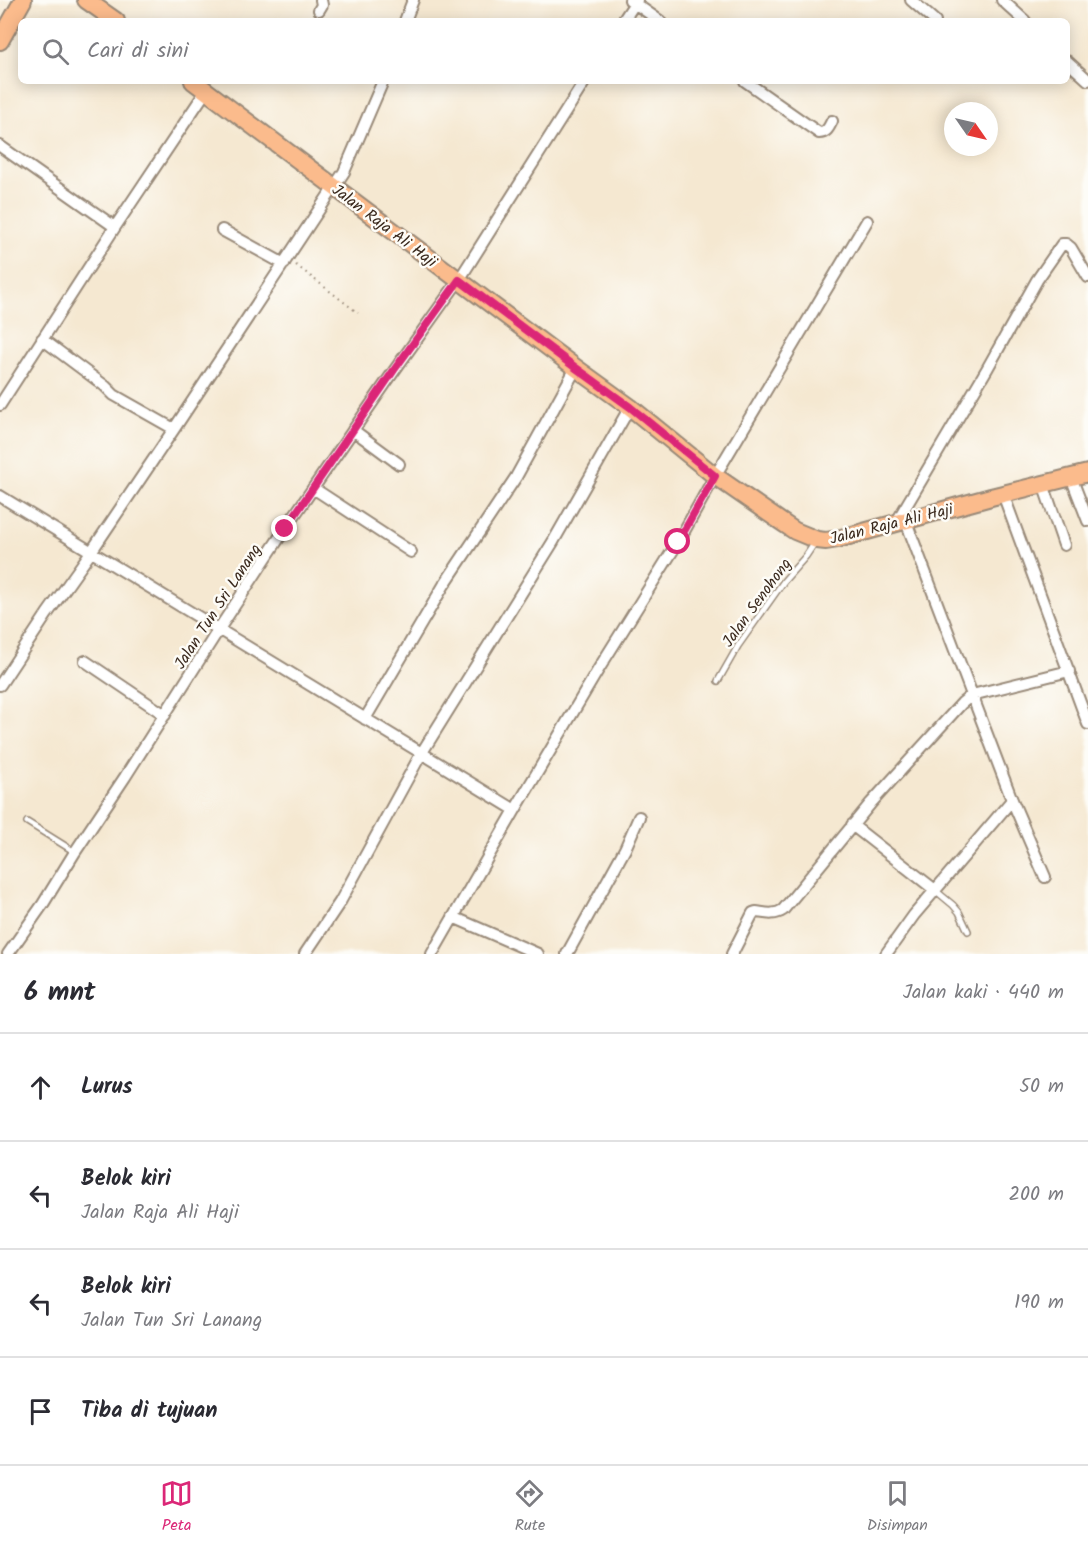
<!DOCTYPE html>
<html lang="id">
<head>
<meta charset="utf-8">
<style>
  body { margin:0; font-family:Kalam,sans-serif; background:#f2f2f3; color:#2b2b33 }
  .compass { position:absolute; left:944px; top:102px; width:54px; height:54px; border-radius:50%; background:#fff; box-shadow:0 3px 15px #0003; rotate:124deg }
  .stop { position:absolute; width:18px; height:18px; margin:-14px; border:4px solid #db2777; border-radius:50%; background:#fff }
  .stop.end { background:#db2777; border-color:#fff; box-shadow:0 2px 6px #0008 }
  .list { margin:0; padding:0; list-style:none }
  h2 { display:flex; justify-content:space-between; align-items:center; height:78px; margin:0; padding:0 24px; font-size:26px }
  h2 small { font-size:20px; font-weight:400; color:#7c7c81 }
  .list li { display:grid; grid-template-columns:39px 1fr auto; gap:18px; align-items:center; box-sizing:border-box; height:108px; padding:0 24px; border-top:2px solid #e1e1e2 }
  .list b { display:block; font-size:22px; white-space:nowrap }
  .list p { margin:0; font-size:20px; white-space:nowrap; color:#7c7c81 }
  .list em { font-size:20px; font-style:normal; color:#7c7c81 }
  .icon { flex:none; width:33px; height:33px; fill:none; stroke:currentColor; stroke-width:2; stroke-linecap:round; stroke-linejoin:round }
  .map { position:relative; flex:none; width:1088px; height:954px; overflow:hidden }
  .search { position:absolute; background:#fff; box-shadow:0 3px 15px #0003; left:18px; right:18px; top:18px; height:66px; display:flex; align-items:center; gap:15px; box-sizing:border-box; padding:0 21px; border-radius:9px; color:#7c7c81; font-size:22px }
  .sheet { height:510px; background:#fff }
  nav { display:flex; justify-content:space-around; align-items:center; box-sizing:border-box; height:84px; border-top:2px solid #e1e1e2; background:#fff; font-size:16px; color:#7c7c81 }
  nav a { display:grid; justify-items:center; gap:3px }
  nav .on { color:#db2777 }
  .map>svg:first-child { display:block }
</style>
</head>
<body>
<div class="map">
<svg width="1088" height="954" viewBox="0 0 1088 954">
  <rect width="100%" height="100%" fill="#fdfcf7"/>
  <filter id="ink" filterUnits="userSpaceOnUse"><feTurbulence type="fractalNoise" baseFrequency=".0167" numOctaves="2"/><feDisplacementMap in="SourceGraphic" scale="12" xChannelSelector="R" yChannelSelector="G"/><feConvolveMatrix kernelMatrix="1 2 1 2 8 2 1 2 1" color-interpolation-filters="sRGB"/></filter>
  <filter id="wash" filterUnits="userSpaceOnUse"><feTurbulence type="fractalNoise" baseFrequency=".008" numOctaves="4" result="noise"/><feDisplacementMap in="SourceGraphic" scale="24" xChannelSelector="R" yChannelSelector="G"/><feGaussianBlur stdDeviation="1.35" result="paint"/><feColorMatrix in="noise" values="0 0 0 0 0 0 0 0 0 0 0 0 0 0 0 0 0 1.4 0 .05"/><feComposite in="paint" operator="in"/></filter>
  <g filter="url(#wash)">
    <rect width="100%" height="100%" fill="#f5e8d1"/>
  </g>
  <g filter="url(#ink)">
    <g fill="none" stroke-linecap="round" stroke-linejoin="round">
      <!-- service casing -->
      <g stroke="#988978" stroke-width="8">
        <path id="service" d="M718 681 738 646 784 581 806 556 816 541
          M27 822 75 852
          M935 890 953 905 959 912 968 931"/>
      </g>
      <!-- minor casing -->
      <g stroke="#988978" stroke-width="14">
        <path id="minor" d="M630 0 660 21
          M911 0 935 21
          M1002 0 1025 21
          M319 10 322 5 321 0
          M405 21 413 0
          M623 21 637 0
          M1067 61 1088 80
          M745 81 819 133C827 133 829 127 832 121
          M0 146 115 227
          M222 230 284 264
          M42 339 105 386 114 395 174 429
          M0 405 115 227 206 91
          M353 430 399 464
          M1071 477 1088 521
          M1043 484 1064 545
          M313 488 411 552
          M1003 494 1088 724
          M0 496 515 810
          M905 519 1012 800 1045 877
          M896 523 987 369 1037 280 1062 244H1066L1071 248 1088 277
          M85 661 165 715
          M0 685 47 614 91 552 174 429 344 172 383 81
          M365 719 444 585 516 477 576 368
          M852 825 935 890
          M453 917 538 954
          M8 954 43 904 75 852 125 777 219 629 285 529 394 371 459 280 585 81
          M305 954 340 902 421 754 553 542 630 407
          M432 954 515 810 598 670 678 542 715 476 867 221
          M567 954 625 849 639 817
          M732 954 753 913 756 912C765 913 774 916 783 910L871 803 962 703 972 695 1069 671
          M886 954 914 915 1012 800"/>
      </g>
      <!-- primary casing -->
      <g stroke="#988978" stroke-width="20">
        <path id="primary" d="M86 0 116 21
          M0 41 23 0
          M193 81 576 368 630 407 715 476 780 521 795 531 817 540 826 541 838 539 991 497 1088 473"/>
      </g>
      <!-- path -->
      <path stroke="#988978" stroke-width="2" stroke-dasharray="1.5 4.5" stroke-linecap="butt" d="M296 265 358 313"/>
      <!-- service -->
      <use href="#service" stroke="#fff" stroke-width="5"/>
      <!-- minor -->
      <use href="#minor" stroke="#fff" stroke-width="10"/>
      <!-- primary -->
      <use href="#primary" stroke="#fbbb8c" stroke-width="16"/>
    </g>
  </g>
  <g fill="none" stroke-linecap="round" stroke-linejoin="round" filter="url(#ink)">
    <!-- route -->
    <path stroke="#db2777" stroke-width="8" d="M285 529 394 370 459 280 576 368 630 407 715 476 678 542"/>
  </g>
  <g text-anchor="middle" stroke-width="5" stroke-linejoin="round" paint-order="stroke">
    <!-- street labels -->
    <g font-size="16" fill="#3b2a1e" stroke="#fdfcf7">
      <text transform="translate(385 225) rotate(37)" y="6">Jalan Raja Ali Haji</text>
      <text transform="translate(891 523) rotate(-14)" y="6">Jalan Raja Ali Haji</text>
      <text transform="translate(756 602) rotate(-54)" y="6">Jalan Senohong</text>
      <text transform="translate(217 606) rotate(-57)" y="6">Jalan Tun Sri Lanang</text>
    </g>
  </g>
</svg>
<svg class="compass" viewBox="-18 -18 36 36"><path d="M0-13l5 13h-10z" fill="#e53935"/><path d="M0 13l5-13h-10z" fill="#7c7c81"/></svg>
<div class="stop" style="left:678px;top:542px"></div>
<div class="stop end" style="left:285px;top:529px"></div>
<div class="search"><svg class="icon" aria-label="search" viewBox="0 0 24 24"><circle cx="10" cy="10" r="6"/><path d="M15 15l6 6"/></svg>Cari di sini</div>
</div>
<section class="sheet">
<h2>6 mnt<small>Jalan kaki · 440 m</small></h2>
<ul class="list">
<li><svg class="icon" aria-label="ahead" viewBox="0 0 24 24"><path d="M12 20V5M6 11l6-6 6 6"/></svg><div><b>Lurus</b></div><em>50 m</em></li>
<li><svg class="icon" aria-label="left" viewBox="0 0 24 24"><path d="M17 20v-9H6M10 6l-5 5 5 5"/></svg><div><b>Belok kiri</b><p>Jalan Raja Ali Haji</p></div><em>200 m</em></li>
<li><svg class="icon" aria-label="left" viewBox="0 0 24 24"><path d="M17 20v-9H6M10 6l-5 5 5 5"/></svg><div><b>Belok kiri</b><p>Jalan Tun Sri Lanang</p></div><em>190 m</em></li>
<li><svg class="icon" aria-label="arrive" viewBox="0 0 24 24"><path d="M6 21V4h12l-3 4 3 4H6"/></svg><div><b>Tiba di tujuan</b></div></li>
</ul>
</section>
<nav>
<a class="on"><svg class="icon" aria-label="map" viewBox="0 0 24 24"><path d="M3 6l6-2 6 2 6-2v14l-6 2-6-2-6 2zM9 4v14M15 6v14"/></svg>Peta</a>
<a><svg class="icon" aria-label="directions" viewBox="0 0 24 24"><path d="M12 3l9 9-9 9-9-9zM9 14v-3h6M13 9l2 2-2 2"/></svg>Rute</a>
<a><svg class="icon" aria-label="saved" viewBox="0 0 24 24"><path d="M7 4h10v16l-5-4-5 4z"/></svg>Disimpan</a>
</nav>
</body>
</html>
